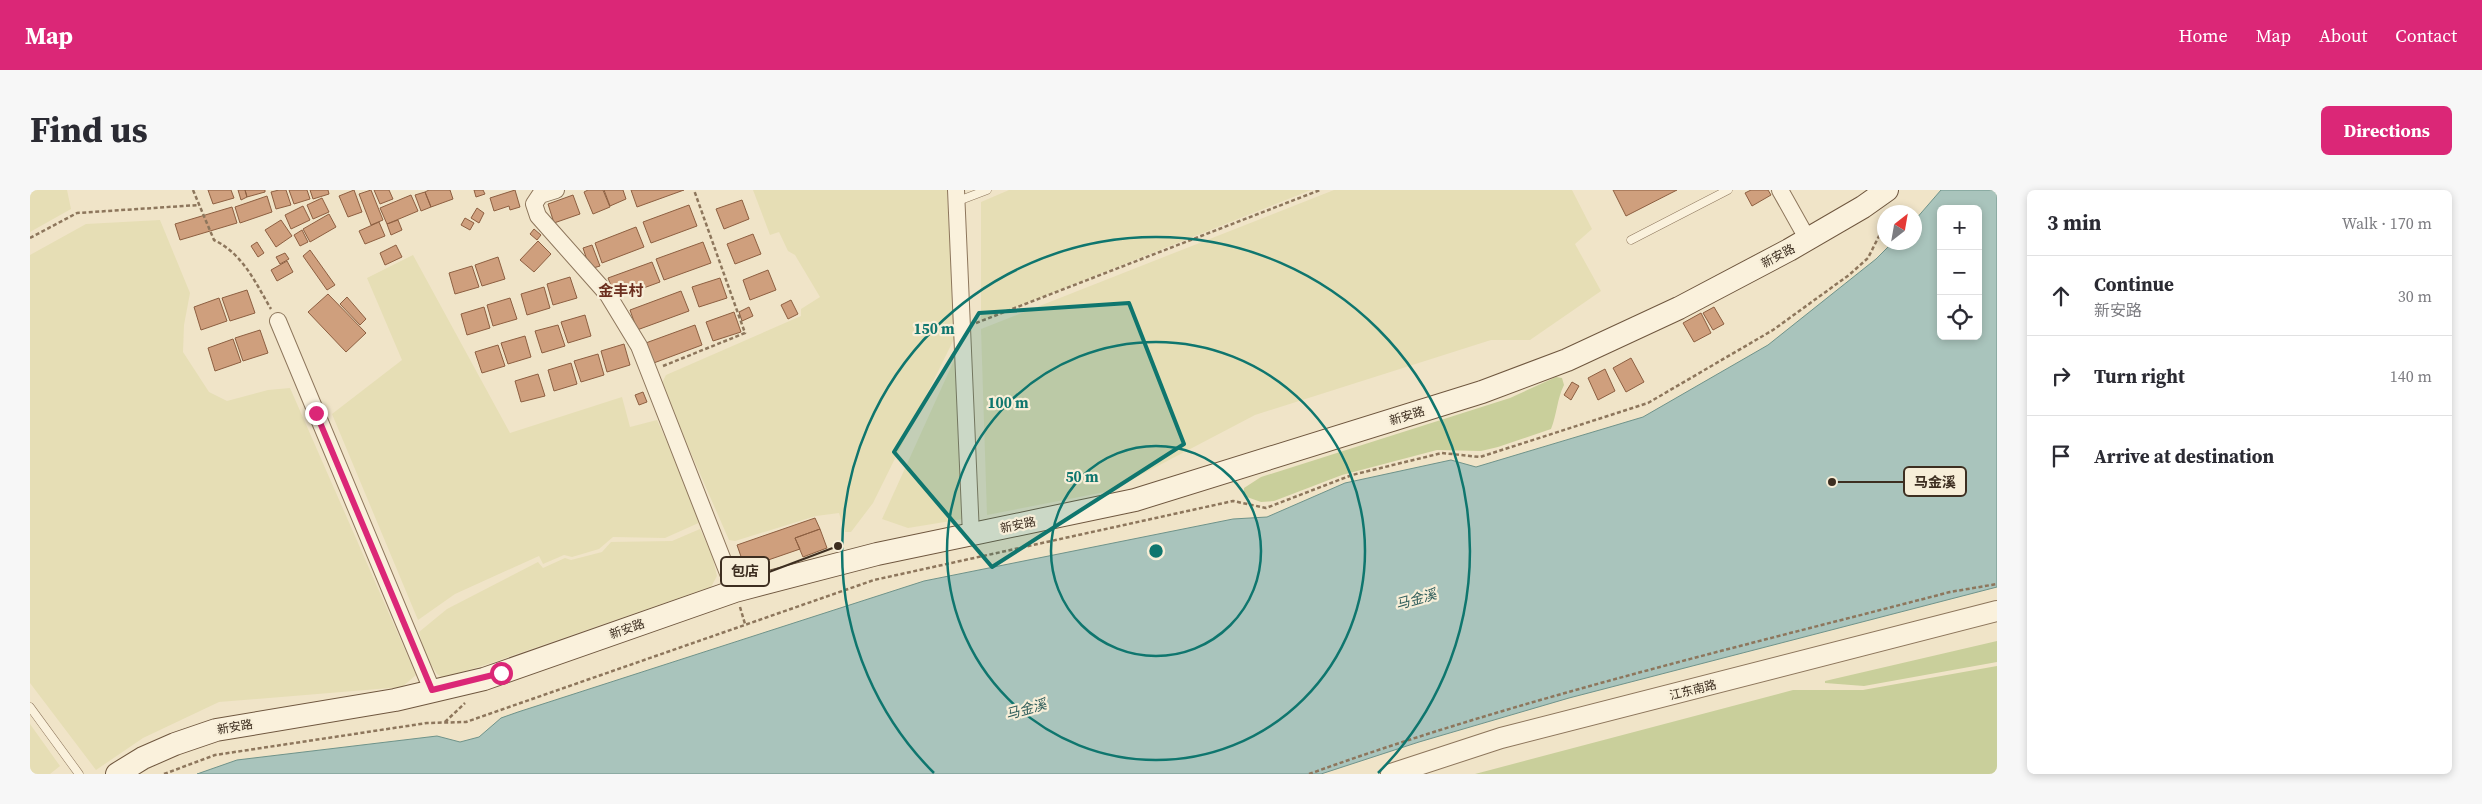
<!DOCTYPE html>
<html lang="en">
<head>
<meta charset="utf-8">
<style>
  body { margin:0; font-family:"Source Serif 4","Noto Sans SC",serif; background:#f7f7f7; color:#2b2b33 }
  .controls { position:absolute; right:15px; top:15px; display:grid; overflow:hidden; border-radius:8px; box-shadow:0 2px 8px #0003 }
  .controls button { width:45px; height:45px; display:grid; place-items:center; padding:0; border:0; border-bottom:1px solid #e1e1e2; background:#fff; color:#2b2b33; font:25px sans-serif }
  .compass { position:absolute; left:1847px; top:15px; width:45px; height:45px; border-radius:50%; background:#fff; box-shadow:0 2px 8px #0003; rotate:31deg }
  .stop { position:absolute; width:15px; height:15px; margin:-11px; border:4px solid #db2777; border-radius:50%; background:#fff }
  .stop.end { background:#db2777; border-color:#fff; box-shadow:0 1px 5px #0008 }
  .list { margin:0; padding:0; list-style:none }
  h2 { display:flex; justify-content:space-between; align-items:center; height:65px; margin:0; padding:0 20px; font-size:21px }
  h2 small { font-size:16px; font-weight:400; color:#7c7c81 }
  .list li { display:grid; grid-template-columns:32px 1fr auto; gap:15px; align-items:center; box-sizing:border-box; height:80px; padding:0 20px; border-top:1px solid #e1e1e2 }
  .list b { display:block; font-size:19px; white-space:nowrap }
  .list p { margin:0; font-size:16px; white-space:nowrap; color:#7c7c81 }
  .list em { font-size:16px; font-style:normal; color:#7c7c81 }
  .icon { flex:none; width:28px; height:28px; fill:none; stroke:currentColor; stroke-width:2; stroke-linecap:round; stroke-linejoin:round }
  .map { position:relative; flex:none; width:1967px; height:584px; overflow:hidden; border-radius:8px }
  header { display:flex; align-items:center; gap:30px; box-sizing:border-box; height:70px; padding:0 25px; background:#db2777; color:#fff }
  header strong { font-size:24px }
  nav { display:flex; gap:28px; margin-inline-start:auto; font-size:18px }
  .intro { display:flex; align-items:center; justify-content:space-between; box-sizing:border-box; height:120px; padding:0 30px }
  h1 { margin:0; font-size:35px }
  .button { padding:12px 22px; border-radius:8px; background:#db2777; color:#fff; font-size:18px; font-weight:700 }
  main { display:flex; gap:30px; padding:0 30px }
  aside { flex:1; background:#fff; border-radius:8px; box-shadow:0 2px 8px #0003 }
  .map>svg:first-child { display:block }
</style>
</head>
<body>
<header>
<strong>Map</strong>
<nav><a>Home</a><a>Map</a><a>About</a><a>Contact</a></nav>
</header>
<div class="intro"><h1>Find us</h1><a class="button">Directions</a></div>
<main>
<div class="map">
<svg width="1967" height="584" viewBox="0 0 1967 584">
  <rect width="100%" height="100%" fill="#f0e4c8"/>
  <!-- farmland -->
  <path fill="#e6deb5" d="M0 0H37L41 19 0 42Z
    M723 0H917L925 147 843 313 821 342H815L809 323 786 326 705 351 699 350 631 195 636 185 771 126V119L790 107 765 65 758 61 749 42 740 45Z
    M979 0H1281L951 131V12Z
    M1304 0H1542L1562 39 1545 54 1571 101 1500 150H1461L1225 225 1080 301 957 325 951 139Z
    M130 30 160 103 154 135 153 162 179 202 197 211 238 200 260 198 386 485 372 497 189 512 113 548 66 580 0 493V65L56 34Z
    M383 65 480 243 592 207 600 237 627 230 673 331 635 348 583 347 569 359 542 367 534 365 513 374 509 366 425 404 388 430 302 224 372 170 337 88Z
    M926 166 933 329 878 338 852 329Z
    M670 339 682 365 687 386 681 397 458 474 413 488 407 484 395 465 389 442 417 419 508 372 513 378 535 368 541 370 572 362 581 352 642 351Z
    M0 534 30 576 20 584H0Z"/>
  <!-- green -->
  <path fill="#c9cf9b" d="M1526 187 1532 188 1534 195C1527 209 1527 224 1521 239L1468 257 1451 261 1407 260 1312 285 1244 311 1231 312 1214 306V298L1231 287 1480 208Z
    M1967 451V472L1834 496 1795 493V491Z
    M1967 476V584H1445L1763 500H1833Z"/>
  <!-- water -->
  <path fill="#a9c4bc" stroke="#6f938a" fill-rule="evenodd" d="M1911 0H1967V397L1539 508 1389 552 1291 584H167L207 570 407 546 430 552 449 547 471 528 488 522 894 391 1203 329 1237 327 1315 293 1421 270 1446 277 1613 227 1738 155 1846 69 1862 53 1884 52 1885 30ZM1911 19H1948V146H1911Z"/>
  <!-- building -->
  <path fill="#cf9f7d" stroke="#8d5f41" d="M178 0H201L204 8 183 14Z
    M208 0H215L217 7 211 10Z
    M215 0H235V2L217 7Z
    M249 0H256L261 15 246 19 241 2Z
    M259 0H277L280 9 264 14Z
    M280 0H298L299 4 283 9Z
    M324 0 332 22 318 27 309 6Z
    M341 0 353 30 341 35 329 4Z
    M344 0H359L363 9 350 14Z
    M399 0H420L423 9 401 17 395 2Z
    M444 0H453L455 4 446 7Z
    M485 0 490 17 480 20 479 16 464 21 460 8Z
    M558 0H573L580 17 563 24 554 2Z
    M574 0H593L596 9 580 16Z
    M601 0H654L607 17Z
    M1583 0H1647L1596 26Z
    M1721 0H1738L1741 5 1722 16 1715 3Z
    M395 2 401 17 391 21 385 5Z
    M381 5 388 21 357 34 350 18Z
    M543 5 550 24 524 33 518 14Z
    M237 6 242 22 210 33 205 17Z
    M292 8 299 22 283 29 277 15Z
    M712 10 719 29 694 39 686 19Z
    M659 15 667 36 621 53 613 32Z
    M273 16 280 30 261 39 255 25Z
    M202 17 207 33 150 50 145 34Z
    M447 18 454 23 449 33 441 28Z
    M299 24 306 37 280 52 273 39Z
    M435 28 444 33 440 40 431 35Z
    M251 30 262 46 246 57 235 40Z
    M368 30 372 40 361 45 357 34Z
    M349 32 355 46 335 54 329 41Z
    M606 37 614 57 572 73 565 53Z
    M504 39 511 45 507 50 500 44Z
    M272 40 278 52 270 56 264 45Z
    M723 44 731 64 705 74 697 54Z
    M508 51 521 64 504 82 490 70Z
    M227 52 234 63 228 67 221 56Z
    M673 52 681 73 634 90 626 69Z
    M366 55 372 67 355 75 350 63Z
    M562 55 570 76 560 79 553 58Z
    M280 60 305 95 297 100 273 66Z
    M255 63 259 69 250 74 246 67Z
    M468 67 475 89 452 96 445 75Z
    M257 71 263 82 247 91 241 80Z
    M622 72 630 92 586 108 578 88Z
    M442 76 449 97 425 104 419 83Z
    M738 80 746 100 720 110 713 90Z
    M540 87 547 108 523 115 517 94Z
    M690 88 697 108 669 117 662 97Z
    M514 97 520 118 497 125 491 104Z
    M217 100 225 123 200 131 192 108Z
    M651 101 659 121 607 140 600 120Z
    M298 104 336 143 316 162 278 122Z
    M317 107 336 129 330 135 310 114Z
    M189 108 197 131 171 140 164 117Z
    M480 108 487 129 463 136 457 115Z
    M761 110 768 124 758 129 751 115Z
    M454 117 460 138 437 145 431 124Z
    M719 117 723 126 712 131 709 122Z
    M1684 117 1694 134 1683 140 1673 123Z
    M704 122 711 142 683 151 676 132Z
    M1671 123 1681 143 1664 152 1653 133Z
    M555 125 561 146 538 153 531 132Z
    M528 135 535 156 512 163 505 141Z
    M665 135 672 155 621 174 613 154Z
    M230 140 238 163 213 171 205 148Z
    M495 146 501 167 478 174 471 153Z
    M203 149 211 172 185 181 178 158Z
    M594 154 600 175 577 182 571 161Z
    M468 155 475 176 452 183 445 162Z
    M568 164 574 185 551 192 544 171Z
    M1601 168 1614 192 1596 202 1583 178Z
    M541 173 547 194 524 201 518 180Z
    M1575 179 1585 201 1568 210 1558 188Z
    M508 184 515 206 491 212 485 191Z
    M1542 192 1549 196 1541 210 1534 205Z
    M613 202 617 212 609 215 605 205Z
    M785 328 790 339 765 348 770 359 715 378 707 355Z
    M790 339 797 358 773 367 765 348Z"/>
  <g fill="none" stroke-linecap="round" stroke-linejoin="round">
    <!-- service casing -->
    <g stroke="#8d765c" stroke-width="9">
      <path id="service" d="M928 11 957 0
        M1601 50 1698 0
        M0 517 49 584"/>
    </g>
    <!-- minor casing -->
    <g stroke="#8d765c" stroke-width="18">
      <path id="minor" d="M526 0 510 5 504 14 508 26 578 105 609 156 705 401
        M926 0 941 345
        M1750 0 1778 50
        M248 131 402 500"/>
    </g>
    <!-- tertiary casing -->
    <g stroke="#8d765c" stroke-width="22">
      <path id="tertiary" d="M1361 584 1471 548 1967 421"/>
    </g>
    <!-- secondary casing -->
    <g stroke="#6f573f" stroke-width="24">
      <path id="secondary" d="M87 584 113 568 145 554 186 540 365 510 454 489 705 401 847 364 1105 310 1452 202 1537 170 1649 118 1759 60 1833 17 1857 0"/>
    </g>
    <!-- path -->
    <path stroke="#8d765c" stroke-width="2.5" stroke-dasharray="4 2.5" stroke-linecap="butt" d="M163 0 184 50C213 64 225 92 241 119
      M0 48 47 23 169 15
      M946 133 1290 0
      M633 176 715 143 664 0
      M710 417 715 434
      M415 532 435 513
      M134 584 185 565 397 533 436 532 844 390 1203 311 1236 318 1322 285 1412 263 1450 267 1618 213 1743 140 1819 85 1838 68 1854 36
      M1279 584C1487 509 1705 458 1920 402L1967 394"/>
    <!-- service -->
    <use href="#service" stroke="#faf1dc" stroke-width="8"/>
    <!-- minor -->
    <use href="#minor" stroke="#faf1dc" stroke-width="16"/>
    <!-- tertiary -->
    <use href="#tertiary" stroke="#faf1dc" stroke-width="20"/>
    <!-- secondary -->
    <use href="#secondary" stroke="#faf1dc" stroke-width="22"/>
  </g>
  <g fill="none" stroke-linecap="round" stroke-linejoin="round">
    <!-- route -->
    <path stroke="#db2777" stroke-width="6" d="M286 223 402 500 471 483"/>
  </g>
  <!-- marked area -->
  <path fill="#0f766e" fill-opacity="0.2" stroke="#0f766e" stroke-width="4" stroke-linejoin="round" d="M1099 113 1154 254 962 377 864 262 949 123Z"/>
  <!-- distance rings -->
  <g fill="none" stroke="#0f766e" stroke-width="2.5">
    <circle cx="1126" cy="361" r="105"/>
    <circle cx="1126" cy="361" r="209"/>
    <path d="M904 583A314 314 0 1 1 1348 583"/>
  </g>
  <g text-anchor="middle" stroke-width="4.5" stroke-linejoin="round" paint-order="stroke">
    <!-- street labels -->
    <g font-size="12" fill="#3d2e20" stroke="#f7eed8">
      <text transform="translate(1748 66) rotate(-28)" y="4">新安路</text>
      <text transform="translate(1377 226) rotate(-17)" y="4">新安路</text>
      <text transform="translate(988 335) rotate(-12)" y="4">新安路</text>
      <text transform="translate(597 439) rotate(-19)" y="4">新安路</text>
      <text transform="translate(1663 500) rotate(-14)" y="4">江东南路</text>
      <text transform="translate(205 537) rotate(-10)" y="4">新安路</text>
    </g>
    <!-- water labels -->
    <g font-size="14" font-style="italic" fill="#2f5d5a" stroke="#f7eed8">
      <text transform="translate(1386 409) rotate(-16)" y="5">马金溪</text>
      <text transform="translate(996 519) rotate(-16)" y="5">马金溪</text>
    </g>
    <!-- quarter labels -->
    <g font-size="15" font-weight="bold" fill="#6b2e1e" stroke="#f7eed8">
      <text x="591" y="106">金丰村</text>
    </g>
  </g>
  <circle cx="1126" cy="361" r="8" fill="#0f766e" stroke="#f7eed8" stroke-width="2.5"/>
  <g font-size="15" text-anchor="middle" font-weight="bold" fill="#0f766e" stroke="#f7eed8" stroke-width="4.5" stroke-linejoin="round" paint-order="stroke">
    <text x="904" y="144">150 m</text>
    <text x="978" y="218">100 m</text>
    <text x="1052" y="292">50 m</text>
  </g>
  <!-- callouts -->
  <path fill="none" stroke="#3d2e20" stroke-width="2" d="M1802 292L1874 292M808 356L739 382"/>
  <g fill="#3d2e20" stroke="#f7eed8" stroke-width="2">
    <circle cx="1802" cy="292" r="5"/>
    <circle cx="808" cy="356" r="5"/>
  </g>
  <g fill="#f7eed8" stroke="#3d2e20" stroke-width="2">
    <rect x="1874" y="277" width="62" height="29" rx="5"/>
    <rect x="691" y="367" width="48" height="29" rx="5"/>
  </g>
  <g font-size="14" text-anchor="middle" font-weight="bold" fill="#3d2e20">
    <text x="1905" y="297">马金溪</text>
    <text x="715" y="386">包店</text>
  </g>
</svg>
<div class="controls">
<button>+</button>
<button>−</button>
<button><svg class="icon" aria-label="locate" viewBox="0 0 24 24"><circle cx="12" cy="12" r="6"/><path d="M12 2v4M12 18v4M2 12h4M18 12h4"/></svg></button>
</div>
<svg class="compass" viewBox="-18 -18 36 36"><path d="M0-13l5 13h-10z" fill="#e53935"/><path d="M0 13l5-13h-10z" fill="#7c7c81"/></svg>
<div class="stop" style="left:471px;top:483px"></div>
<div class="stop end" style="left:286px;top:223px"></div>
</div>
<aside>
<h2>3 min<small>Walk · 170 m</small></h2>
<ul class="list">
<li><svg class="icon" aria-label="ahead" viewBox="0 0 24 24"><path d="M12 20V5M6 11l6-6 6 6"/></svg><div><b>Continue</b><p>新安路</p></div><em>30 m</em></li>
<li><svg class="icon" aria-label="right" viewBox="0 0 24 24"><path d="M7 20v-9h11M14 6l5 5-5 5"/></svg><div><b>Turn right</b></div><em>140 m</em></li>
<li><svg class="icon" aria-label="arrive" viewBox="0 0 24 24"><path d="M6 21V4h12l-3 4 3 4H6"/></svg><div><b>Arrive at destination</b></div></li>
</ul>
</aside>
</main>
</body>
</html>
